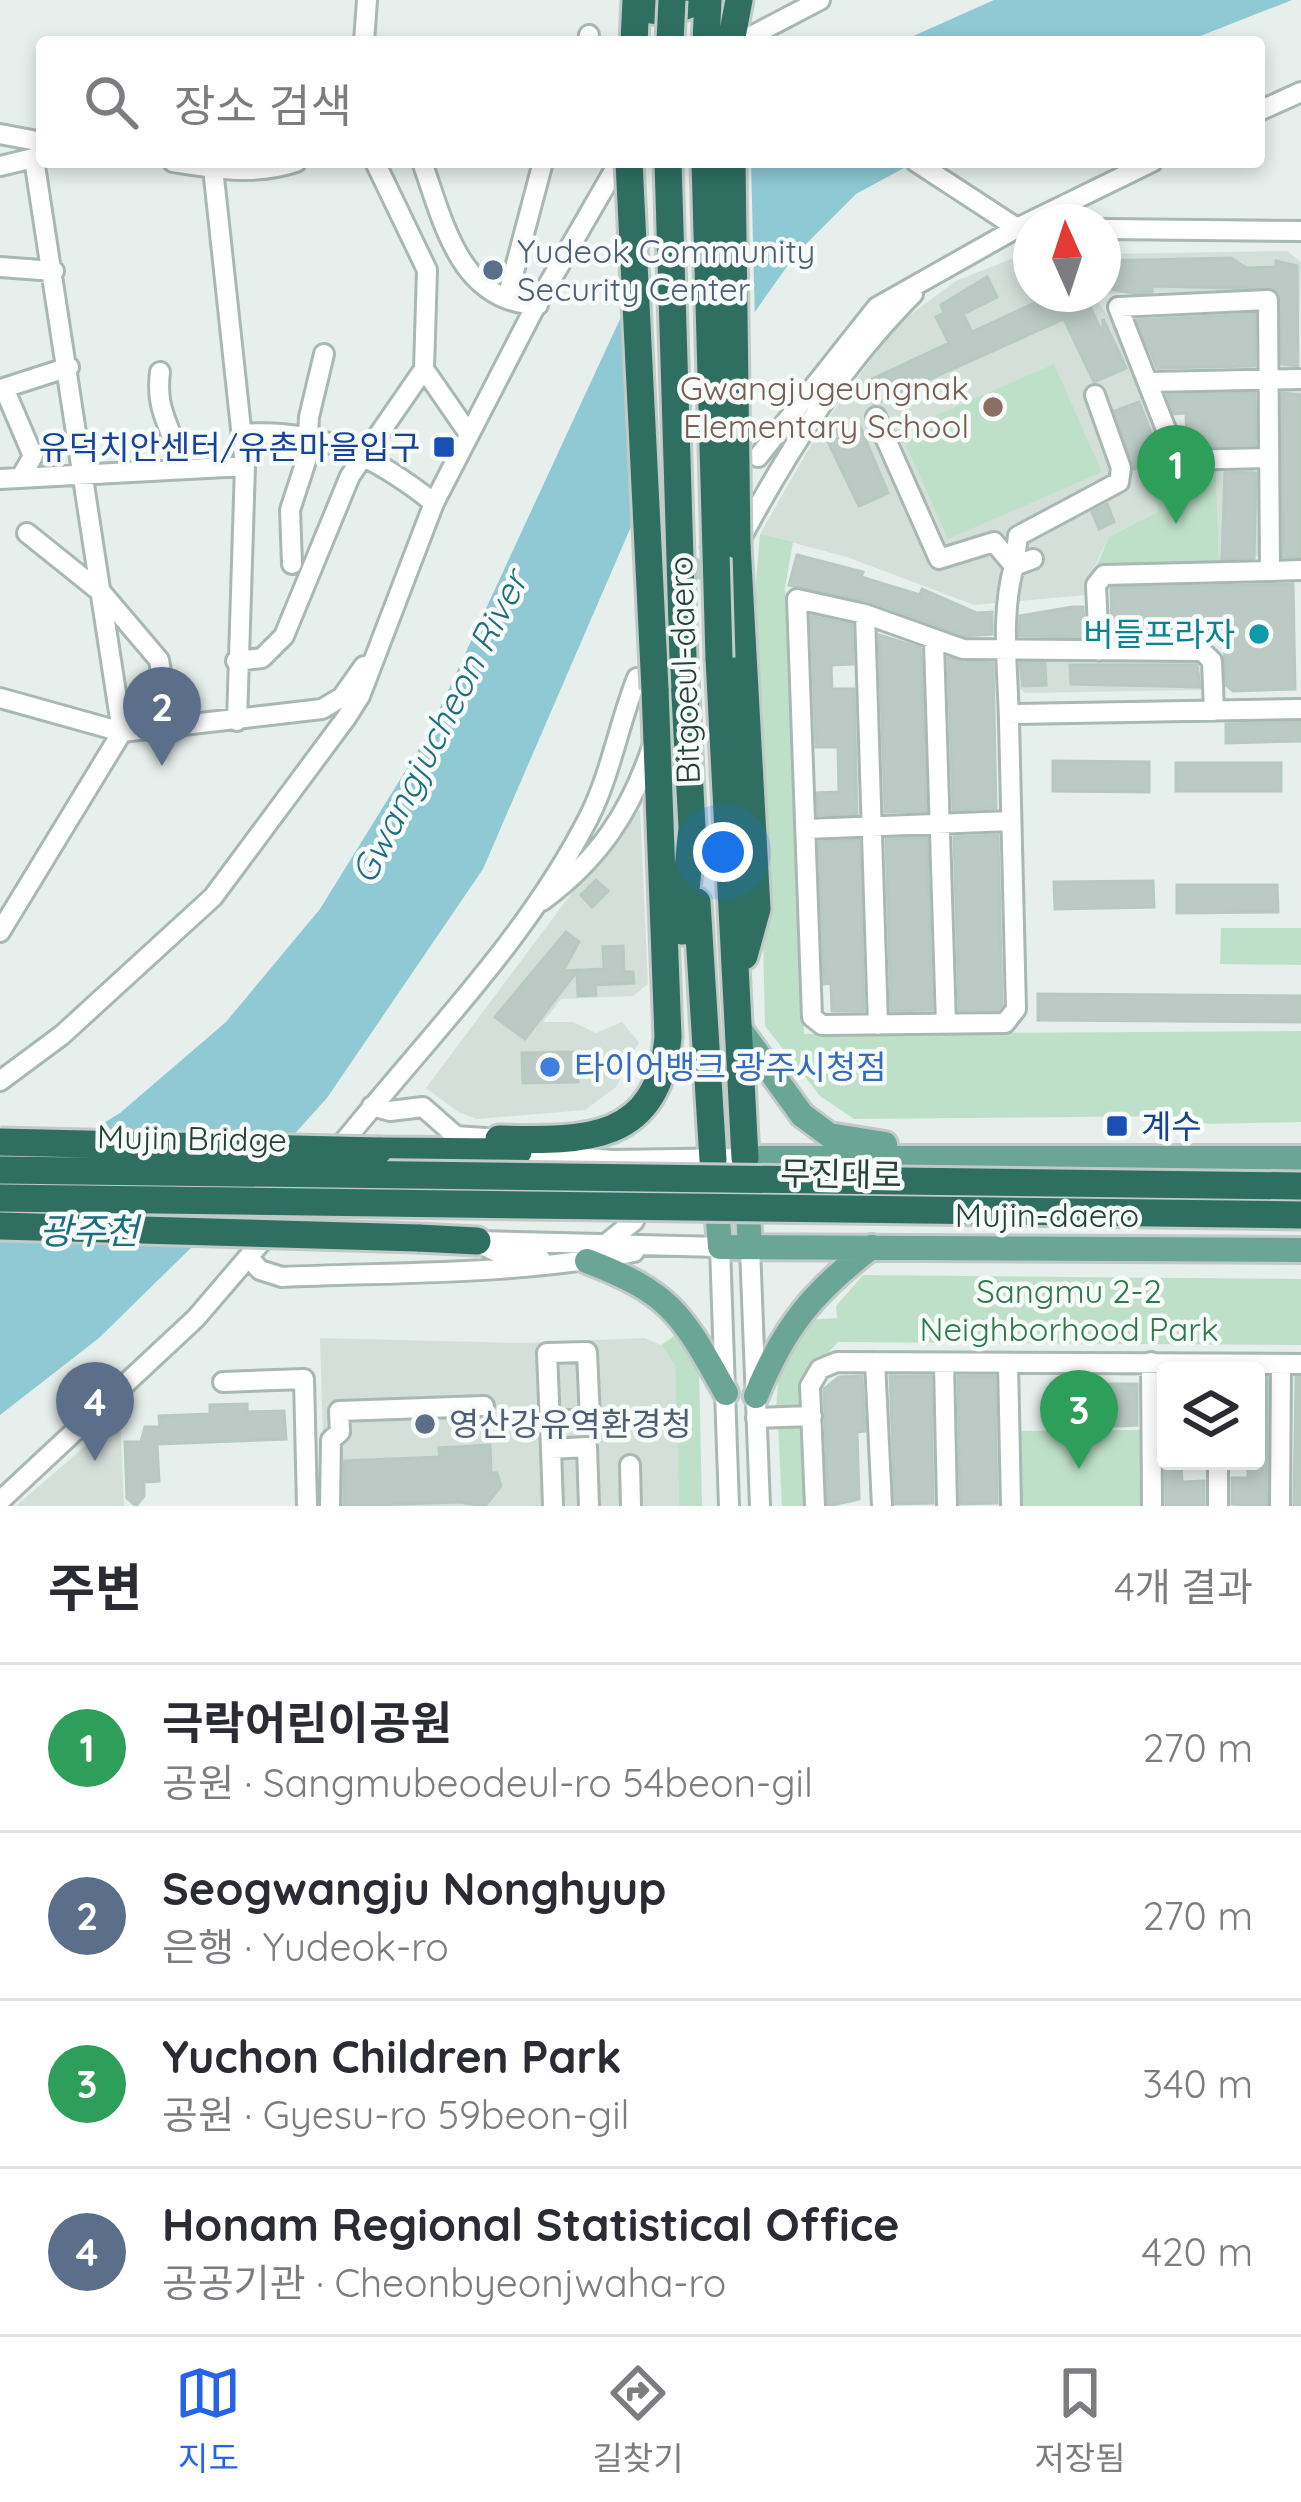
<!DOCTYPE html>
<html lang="ko">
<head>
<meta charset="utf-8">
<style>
  body { margin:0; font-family:Quicksand,"Noto Sans KR",sans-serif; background:#f7f7f7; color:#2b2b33 }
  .controls { position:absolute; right:36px; bottom:36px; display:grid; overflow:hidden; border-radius:12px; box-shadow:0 6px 18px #0003 }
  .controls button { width:108px; height:108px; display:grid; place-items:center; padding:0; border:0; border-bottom:3px solid #e1e1e2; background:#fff; color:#2b2b33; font:60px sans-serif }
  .compass { position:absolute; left:1013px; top:204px; width:108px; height:108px; border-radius:50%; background:#fff; box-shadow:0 6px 18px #0003; rotate:357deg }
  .you { position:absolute; left:723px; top:852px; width:42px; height:42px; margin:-30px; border:9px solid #fff; border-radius:50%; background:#1a73e8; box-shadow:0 0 0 18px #1a73e833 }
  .badge { display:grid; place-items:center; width:78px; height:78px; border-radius:50%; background:#2563eb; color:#fff; font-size:39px; font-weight:700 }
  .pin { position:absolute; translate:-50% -99px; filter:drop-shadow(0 3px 6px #0008) }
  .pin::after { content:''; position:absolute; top:63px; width:42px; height:36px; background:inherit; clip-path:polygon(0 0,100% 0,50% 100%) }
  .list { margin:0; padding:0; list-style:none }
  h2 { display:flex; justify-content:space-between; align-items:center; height:156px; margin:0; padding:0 48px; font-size:51px }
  h2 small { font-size:39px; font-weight:400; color:#7c7c81 }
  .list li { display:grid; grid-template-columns:78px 1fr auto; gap:36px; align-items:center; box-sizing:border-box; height:168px; padding:0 48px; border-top:3px solid #e1e1e2 }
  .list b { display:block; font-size:45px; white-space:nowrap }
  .list p { margin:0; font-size:39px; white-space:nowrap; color:#7c7c81 }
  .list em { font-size:39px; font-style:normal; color:#7c7c81 }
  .icon { flex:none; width:66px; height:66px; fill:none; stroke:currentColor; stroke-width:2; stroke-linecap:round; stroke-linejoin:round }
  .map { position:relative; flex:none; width:1301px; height:1506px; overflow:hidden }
  .search { position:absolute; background:#fff; box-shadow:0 6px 18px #0003; left:36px; right:36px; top:36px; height:132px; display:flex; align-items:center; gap:30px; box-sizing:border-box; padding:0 42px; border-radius:12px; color:#7c7c81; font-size:45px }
  .sheet { height:828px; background:#fff }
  nav { display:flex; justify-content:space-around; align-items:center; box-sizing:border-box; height:168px; border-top:3px solid #e1e1e2; background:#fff; font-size:33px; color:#7c7c81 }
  nav a { display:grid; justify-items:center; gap:6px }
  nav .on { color:#2563eb }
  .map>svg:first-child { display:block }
</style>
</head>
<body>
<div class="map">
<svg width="1301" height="1506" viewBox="0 0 1301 1506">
  <rect width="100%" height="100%" fill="#e6efeb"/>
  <!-- built -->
  <path fill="#d4dfda" d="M1031 251V294H1092L1112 321 1144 383 1169 467 1150 486 1159 511 1109 537 1087 582V595L974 605 847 557 760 534 819 431 896 325 956 281Z
    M1287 251 1301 262 1298 368 1284 369 1277 362 1274 290 1103 294V254Z
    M1281 389H1301V562L1282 563 1276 557V395Z
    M1249 465 1258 474 1261 552 1252 561 1219 562 1216 466Z
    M1020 657 1199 658 1206 666 1207 683 1201 690 1025 693 1015 684Z
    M635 808 640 811 648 984 633 996 561 999 543 1022H573L596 1033 622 1022 639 1042 616 1087 585 1110 477 1119 458 1112 426 1088Z
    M320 1338 523 1343 645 1338 661 1345 675 1366 679 1506H325Z
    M120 1416 124 1506H16Z"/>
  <!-- green -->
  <path fill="#bfe0c8" d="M1054 364 1102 472 948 539 900 431Z
    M1216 466 1219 562 1097 565 1109 537 1159 511 1150 486 1169 467Z
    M760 534 793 542 785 588 804 1034 1301 1031V1122L1208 1124 1184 1116 854 1119 820 1096 765 1026 755 594Z
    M1221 928H1301V965L1220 964Z
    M863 1275 1301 1279V1345L838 1342 807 1376 802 1409 776 1410 779 1365 810 1320 837 1318 836 1306Z
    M680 1332 699 1364 702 1506H679L675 1366 661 1345Z
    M802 1423 806 1506H782L778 1424Z
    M1140 1430 1141 1506H1017L1016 1431Z"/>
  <!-- water -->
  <path fill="#8ec9d4" d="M994 0H1292L1185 42H900Z
    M745 162H915L856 194 795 255 733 343 633 522 483 869 327 1098 197 1242 99 1338 0 1415V1187L120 1113 226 1022 320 909 427 736 621 317Z"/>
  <!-- pier -->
  <path fill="#e6efeb" d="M737 162H751L755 322 632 539 625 303Z"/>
  <!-- building -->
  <path fill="#bbcac4" stroke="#b8c9c2" stroke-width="3" d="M1231 258 1246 268 1276 267V261L1297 266 1298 366 1282 364 1277 289 1152 286V292L1133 293 1103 288V261Z
    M987 277 997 297 963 314 972 332 1054 294H1084L1103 335V319L1126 368 1094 382 1064 319 874 404 864 383 949 343 936 317 944 313 941 305Z
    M1255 314V366L1157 368 1137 320Z
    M1255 393 1256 445 1187 446 1186 413 1174 414 1167 395Z
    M1282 393 1300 395V557H1283Z
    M1139 402 1161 459 1134 469 1115 411Z
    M857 419 888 493 859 506 828 442 839 437 836 429Z
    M1225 472 1256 473 1254 558 1222 559Z
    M1107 504 1114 522 1099 529 1092 512Z
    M797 555 863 572 861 577 920 595 922 589 977 613 992 612V634L965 636 869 601 789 585Z
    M1293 584 1295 689 1233 691 1226 685 1224 640 1112 637 1111 588Z
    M1072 607H1083L1085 637 1019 636 1020 616Z
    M811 616 852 625 853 664 831 665 832 689H854L857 814 818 815 817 793 839 792 838 747H816Z
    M879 635 921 648 926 811 885 812Z
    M948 658 993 663 996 808 953 810Z
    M1020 663H1045L1046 685 1023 686Z
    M1070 665H1197L1200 687 1071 684Z
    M1301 722V741L1226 743V724Z
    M1053 761 1149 762V792L1053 791Z
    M1176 763H1281V791H1176Z
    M998 835 1002 1005 998 1010H959L954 837Z
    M927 838 932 1010 891 1011 886 839Z
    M859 840 864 1011H832L831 983 824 984 819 842Z
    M596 880 608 891 592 907 581 895Z
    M1153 881 1154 907 1055 909 1054 882Z
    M1177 885H1277L1278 912 1177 913Z
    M566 932 579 942 563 971 604 969 603 947 623 946 624 972H633L634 983 595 985 596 995 578 996 577 971 525 1039 495 1017Z
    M1038 994 1301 996V1022L1038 1020Z
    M577 1052 578 1082 523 1083 522 1053Z
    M862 1376 865 1431 857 1432 859 1499 828 1506 824 1389 839 1377Z
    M890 1376H931L933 1503 895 1504Z
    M958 1376H995L997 1503 960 1504Z
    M1256 1377H1267V1506L1232 1504V1478H1248V1461H1256Z
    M1296 1377H1301V1506H1294Z
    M1051 1384H1137V1425L1051 1429Z
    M247 1404V1412L284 1411 286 1439 157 1444 159 1481 144 1482V1496L136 1506 127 1498 125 1442H141L145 1427H160L159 1416 210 1414V1405Z
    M490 1445 491 1473H497L501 1486 485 1506 459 1502 344 1506V1461L440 1457 439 1448Z
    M1165 1461H1181L1182 1482 1204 1481V1506H1166Z"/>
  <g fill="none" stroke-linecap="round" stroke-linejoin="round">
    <!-- minor-tunnel -->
    <path stroke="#bfccc8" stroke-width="18" stroke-dasharray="18 9" stroke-linecap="butt" d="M654 647 713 540"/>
    <!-- minor casing -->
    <g stroke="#a8b8b2" stroke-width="24">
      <path id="minor" d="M364 42 367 0
        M588 42 589 35
        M740 42 820 0
        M1259 111 1301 92
        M0 134 32 140
        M173 162C217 169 253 176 296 162
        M422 162C444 223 459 302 538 305
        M916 162 1017 228
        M0 166 42 156
        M213 168 245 466 237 721
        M1103 229 1301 231
        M0 267 54 271
        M507 298 543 162
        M424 369 469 434
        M160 372C154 420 179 428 175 469
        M1151 382 1301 379
        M876 417 939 559 994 542 1014 566C1000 616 1008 669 1009 722 1011 817 1013 913 1016 1009L1005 1023 822 1025 812 1017 797 599 865 614 963 649 1202 651 1212 661 1214 711
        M243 434C319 428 375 456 434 503
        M758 457 877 307 1017 228 1152 162
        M21 477 33 456 4 388 69 367
        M0 479 245 466
        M27 533 103 594 159 660 171 729
        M740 540C787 452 842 365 913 294
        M1033 559 1014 566 1018 536 1119 482 1121 468 1095 395
        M292 564 290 510 307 458 309 417 324 354
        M1270 571 1301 570
        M865 614 878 1025
        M934 643 946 1024
        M1099 651 1096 585 1104 575 1270 571 1268 300 1118 307 1178 460 1268 458
        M236 661 262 658 284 636 350 476 424 369 427 270 375 162
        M0 698 122 732 322 709 342 697 364 666
        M1009 714 1301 709
        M806 829 1011 821
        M542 901C598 860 630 813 652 747
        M0 932 122 732 34 159
        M0 1081 62 1035 213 897 346 718 360 696 434 503 533 311 619 162
        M372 1106 390 1111 423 1107 456 1136 499 1139
        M510 1152 612 1160 745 1158
        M334 1154C420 1045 525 943 589 817 611 773 619 723 637 678
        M477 1241 720 1247 729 1506
        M607 1243 634 1221 640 1205 622 1172
        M481 1244 504 1256 540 1258
        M750 1247 760 1506
        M250 1259 260 1270 282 1277C401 1272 517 1275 634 1252
        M875 1362 882 1506
        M1151 1362 1152 1506
        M944 1363 947 1506
        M1008 1363 1011 1506
        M223 1382 304 1379 307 1506
        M756 1418 812 1416
        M550 1421 590 1419 587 1352 547 1353 551 1449
        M630 1465 631 1506
        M0 1501 196 1318 298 1199
        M330 1506 331 1440 340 1432 339 1411 484 1406
        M553 1506 551 1449 587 1447 589 1506
        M815 1506 810 1386 820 1369 837 1362 1301 1364
        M1218 1506V1461
        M1280 1506 1281 1364"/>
    </g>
    <!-- major casing -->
    <g stroke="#c2cac8" stroke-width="30">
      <path id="major" d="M739 1028 802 1115 829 1135 885 1144
        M716 1192 720 1247 1301 1250
        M750 1247 745 1158H1301
        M587 1261C673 1294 682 1315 726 1393
        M756 1396C783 1329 813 1291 872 1247"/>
    </g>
    <!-- highway casing -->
    <g stroke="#c2cac8" stroke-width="33">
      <path id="highway" d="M636 6C658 14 678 12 698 0
        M634 42 636 0
        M706 42 708 0
        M731 42 739 0
        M737 545 757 909 744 956
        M683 658 693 846
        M719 658 745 1158
        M697 902 713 1160
        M682 931 692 828
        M499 1139C585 1141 658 1143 668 1037L655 689
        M378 1151 518 1152
        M418 1238 477 1241"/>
    </g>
    <!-- minor -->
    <use href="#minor" stroke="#fff" stroke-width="18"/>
    <!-- major -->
    <use href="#major" stroke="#6aa596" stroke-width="24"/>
    <!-- highway -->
    <use href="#highway" stroke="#2f6f62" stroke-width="27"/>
    <!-- highway-bridge casing -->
    <g stroke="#c2cac8" stroke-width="33" stroke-linecap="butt">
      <path id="highway-bridge" d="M670 42 672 0
        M629 162 655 689
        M668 162 683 658
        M705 162 719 658
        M732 162 737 545
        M0 1142 378 1151
        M0 1170 1301 1186
        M0 1198 1301 1215
        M0 1226 418 1238"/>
    </g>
    <!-- highway-bridge -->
    <use href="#highway-bridge" stroke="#2f6f62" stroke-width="27"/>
  </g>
  <!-- markers -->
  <g fill="#5c6f8a" stroke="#f7fbf9" stroke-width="4.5">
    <circle cx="493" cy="270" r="12"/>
    <circle cx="425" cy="1424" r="12"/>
  </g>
  <circle fill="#8d6e63" stroke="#f7fbf9" stroke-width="4.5" cx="993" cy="407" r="12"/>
  <g fill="#1a4fb4" stroke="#f7fbf9" stroke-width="4.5">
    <rect x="432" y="435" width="24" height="24" rx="6"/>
    <rect x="1105" y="1114" width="24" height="24" rx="6"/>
  </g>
  <circle fill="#0f9aa8" stroke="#f7fbf9" stroke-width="4.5" cx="1259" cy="634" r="12"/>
  <circle fill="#3f7fe0" stroke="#f7fbf9" stroke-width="4.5" cx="550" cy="1067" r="12"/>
  <g text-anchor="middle" stroke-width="9" stroke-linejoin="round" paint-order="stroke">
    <!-- service labels -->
    <g font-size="33" fill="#4e5e75" stroke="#f7fbf9" text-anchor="start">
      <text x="517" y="263">Yudeok Community<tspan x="517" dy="38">Security Center</tspan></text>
      <text x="449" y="1436">영산강유역환경청</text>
    </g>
    <!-- education labels -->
    <g font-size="33" fill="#785e54" stroke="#f7fbf9" text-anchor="end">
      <text x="969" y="400">Gwangjugeungnak<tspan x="969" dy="38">Elementary School</tspan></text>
    </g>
    <!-- transit labels -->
    <g font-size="33" fill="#164399" stroke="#f7fbf9" text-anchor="end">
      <text x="420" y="459">유덕치안센터/유촌마을입구</text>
      <text x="1141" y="1138" text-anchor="start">계수</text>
    </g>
    <!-- culture labels -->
    <g font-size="33" fill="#0d838f" stroke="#f7fbf9" text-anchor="end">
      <text x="1235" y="646">버들프라자</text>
    </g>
    <!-- street labels -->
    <g font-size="33" fill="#24423a" stroke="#f7fbf9">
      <text transform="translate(684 670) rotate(-92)" y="12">Bitgoeul-daero</text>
      <text transform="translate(192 1138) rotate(1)" y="12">Mujin Bridge</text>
      <text transform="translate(841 1174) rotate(1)" y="12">무진대로</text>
      <text x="1047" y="1227">Mujin-daero</text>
    </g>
    <!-- shop labels -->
    <g font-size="33" fill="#366cbe" stroke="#f7fbf9" text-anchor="start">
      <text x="574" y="1079">타이어뱅크 광주시청점</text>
    </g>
    <!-- park labels -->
    <g font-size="33" fill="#2d7a4b" stroke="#f7fbf9">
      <text x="1069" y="1303">Sangmu 2-2<tspan x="1069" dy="38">Neighborhood Park</tspan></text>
    </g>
    <!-- water labels -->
    <g font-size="36" font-style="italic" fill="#1c6f80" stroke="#f7fbf9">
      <text transform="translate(439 727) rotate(-63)" y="13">Gwangjucheon River</text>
      <text x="89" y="1244">광주천</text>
    </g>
  </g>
</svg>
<div class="controls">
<button><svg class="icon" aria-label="layers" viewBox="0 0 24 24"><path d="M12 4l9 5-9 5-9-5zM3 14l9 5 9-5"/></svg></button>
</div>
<svg class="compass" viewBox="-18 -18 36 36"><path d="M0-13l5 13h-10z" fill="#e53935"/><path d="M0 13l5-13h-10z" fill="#7c7c81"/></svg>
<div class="you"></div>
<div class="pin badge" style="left:1176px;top:524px;background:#2e9e5b">1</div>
<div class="pin badge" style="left:162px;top:766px;background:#5c6f8a">2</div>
<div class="pin badge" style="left:1079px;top:1469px;background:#2e9e5b">3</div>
<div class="pin badge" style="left:95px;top:1461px;background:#5c6f8a">4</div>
<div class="search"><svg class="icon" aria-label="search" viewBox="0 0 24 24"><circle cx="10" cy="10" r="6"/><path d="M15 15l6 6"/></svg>장소 검색</div>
</div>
<section class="sheet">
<h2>주변<small>4개 결과</small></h2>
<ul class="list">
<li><span class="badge" style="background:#2e9e5b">1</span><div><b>극락어린이공원</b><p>공원 · Sangmubeodeul-ro 54beon-gil</p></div><em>270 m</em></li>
<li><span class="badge" style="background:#5c6f8a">2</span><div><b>Seogwangju Nonghyup</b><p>은행 · Yudeok-ro</p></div><em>270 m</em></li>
<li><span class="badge" style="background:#2e9e5b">3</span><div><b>Yuchon Children Park</b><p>공원 · Gyesu-ro 59beon-gil</p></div><em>340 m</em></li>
<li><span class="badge" style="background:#5c6f8a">4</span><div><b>Honam Regional Statistical Office</b><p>공공기관 · Cheonbyeonjwaha-ro</p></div><em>420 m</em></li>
</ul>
</section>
<nav>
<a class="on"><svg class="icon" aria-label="map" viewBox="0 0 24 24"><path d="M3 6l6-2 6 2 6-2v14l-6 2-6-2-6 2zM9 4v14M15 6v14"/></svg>지도</a>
<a><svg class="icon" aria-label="directions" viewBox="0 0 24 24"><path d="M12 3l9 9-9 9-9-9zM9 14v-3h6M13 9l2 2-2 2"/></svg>길찾기</a>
<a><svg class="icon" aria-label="saved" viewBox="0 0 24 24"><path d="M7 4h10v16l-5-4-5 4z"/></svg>저장됨</a>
</nav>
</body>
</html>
